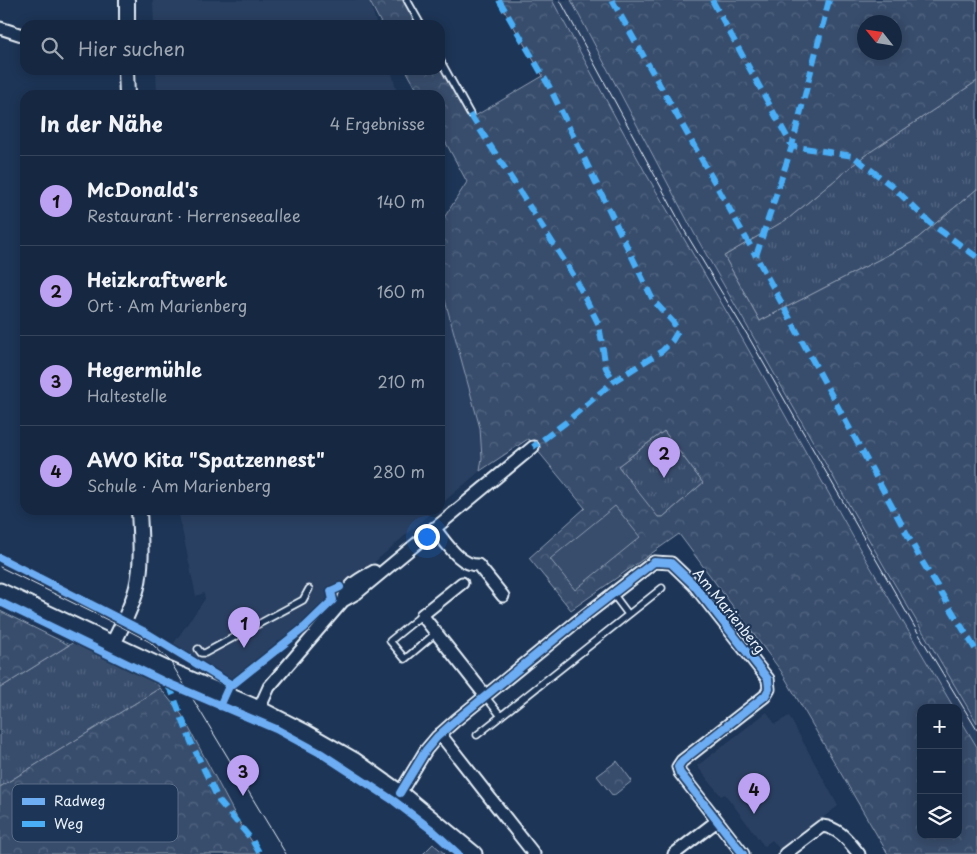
<!DOCTYPE html>
<html lang="de">
<head>
<meta charset="utf-8">
<style>
  body { margin:0; font-family:"Playpen Sans",sans-serif; background:#1f3048; color:#f1f3f6 }
  .controls { position:absolute; right:15px; bottom:15px; display:grid; overflow:hidden; border-radius:10px; box-shadow:0 2px 12px #0003 }
  .controls button { width:45px; height:45px; display:grid; place-items:center; padding:0; border:0; border-bottom:1px solid #35445a; background:#162841; color:#f1f3f6; font:25px sans-serif }
  .compass { position:absolute; left:857px; top:15px; width:45px; height:45px; border-radius:50%; background:#162841; box-shadow:0 2px 12px #0003; rotate:300deg }
  .you { position:absolute; left:426px; top:536px; width:18px; height:18px; margin:-12px; border:4px solid #fff; border-radius:50%; background:#1a73e8; box-shadow:0 0 0 8px #1a73e833 }
  .badge { display:grid; place-items:center; width:32px; height:32px; border-radius:50%; background:#bca0f2; color:#111; font-size:16px; font-weight:700 }
  .pin { position:absolute; translate:-50% -41px; filter:drop-shadow(0 1px 2px #0008) }
  .pin::after { content:''; position:absolute; top:26px; width:18px; height:15px; background:inherit; clip-path:polygon(0 0,100% 0,50% 100%) }
  .list { margin:0; padding:0; list-style:none }
  h2 { display:flex; justify-content:space-between; align-items:center; height:65px; margin:0; padding:0 20px; font-size:21px }
  h2 small { font-size:16px; font-weight:400; color:#9ea6b1 }
  .list li { display:grid; grid-template-columns:32px 1fr auto; gap:15px; align-items:center; box-sizing:border-box; height:90px; padding:0 20px; border-top:1px solid #35445a }
  .list b { display:block; font-size:19px; white-space:nowrap }
  .list p { margin:0; font-size:16px; white-space:nowrap; color:#9ea6b1 }
  .list em { font-size:16px; font-style:normal; color:#9ea6b1 }
  .icon { flex:none; width:28px; height:28px; fill:none; stroke:currentColor; stroke-width:2; stroke-linecap:round; stroke-linejoin:round }
  .map { position:relative; flex:none; width:977px; height:854px; overflow:hidden }
  .search { position:absolute; background:#162841; box-shadow:0 2px 12px #0003; left:20px; top:20px; width:425px; height:55px; display:flex; align-items:center; gap:12px; box-sizing:border-box; padding:0 18px; border-radius:15px; color:#9ea6b1; font-size:19px }
  .panel { position:absolute; background:#162841; box-shadow:0 2px 12px #0003; left:20px; top:90px; width:425px; height:425px; border-radius:15px }
  .map>svg:first-child { display:block }
</style>
</head>
<body>
<div class="map">
<svg width="977" height="854" viewBox="0 0 977 854">
  <defs>
    <pattern id="grass-tufts" width="24" height="20" patternUnits="userSpaceOnUse" patternTransform="scale(1.25)"><rect width="24" height="20" fill="#374d6c"/><path d="M3 7l-1-3M5 7V3M7 7l1-3M15 17l-1-3M17 17v-4M19 17l1-3" fill="none" stroke="#546782"/></pattern>
    <pattern id="forest-crowns" width="20" height="18" patternUnits="userSpaceOnUse" patternTransform="scale(1.25)"><rect width="20" height="18" fill="#374d6c"/><path d="M2 6a3 3 0 1 1 6 0M12 15a3 3 0 1 1 6 0" fill="none" stroke="#546782"/></pattern>
  </defs>
  <rect width="100%" height="100%" fill="#1d3557"/>
  <filter id="ink" filterUnits="userSpaceOnUse"><feTurbulence type="fractalNoise" baseFrequency=".02" numOctaves="2"/><feDisplacementMap in="SourceGraphic" scale="10" xChannelSelector="R" yChannelSelector="G"/><feConvolveMatrix kernelMatrix="1 2 1 2 8 2 1 2 1" color-interpolation-filters="sRGB"/></filter>
  <g filter="url(#ink)">
    <!-- built -->
    <path fill="#2a4162" d="M153 0H369L377 25H154Z
      M552 0H571L694 233 888 573 977 723V747L958 715V708H954L918 648 820 478 743 340 647 176Z
      M156 70H391L398 95H157Z
      M440 282 480 428 482 458 480 471 440 505Z
      M178 510H434L235 684 172 646 205 599 204 593 196 596Z
      M767 712 775 724 789 716 838 806 780 850 772 840 764 846 725 794 721 796 697 766Z"/>
    <!-- grass -->
    <path fill="url(#grass-tufts)" stroke="#909fb2" d="M977 81V189L913 242 760 321 724 256 789 218 864 156Z
      M664 431 703 483 663 517H657L618 466Z
      M74 642 154 680 160 688 0 787V688Z"/>
    <!-- forest -->
    <path fill="url(#forest-crowns)" stroke="#909fb2" fill-rule="evenodd" d="M369 0H408L422 25H382Z
      M498 0H552L645 172 743 340 861 551 954 708H921V835H958V715L977 747V854H888L781 671 679 534 571 610 529 558 585 508 528 439 480 471 482 458 480 428 440 282V224L467 182 440 132V95H420L406 70H440V55L475 116 543 76ZM664 431 703 483 663 517H658L618 466Z
      M571 0H977V81L864 156 789 218 724 256 760 321 913 242 977 189V723L888 573 694 233ZM864 22H894V52H864Z
      M0 611 69 645 0 688Z
      M160 688 182 715 238 820 260 854H0V787Z
      M617 761 632 781 613 796 597 776Z
      M433 844 445 854H423Z"/>
    <!-- pitch -->
    <path fill="#374d6c" stroke="#909fb2" d="M615 506 640 537 575 590 550 559Z"/>
    <g fill="none" stroke-linecap="round" stroke-linejoin="round">
      <!-- service casing -->
      <g stroke="#e8f1f8" stroke-width="9">
        <path id="service" d="M407 0 421 25
          M440 60 470 114
          M0 558 104 612
          M613 594 628 614
          M422 615 390 641 405 659 436 633
          M198 649 201 653H205L303 600 309 589
          M485 696 501 716
          M477 735 662 588"/>
      </g>
      <!-- minor casing -->
      <g stroke="#e8f1f8" stroke-width="15">
        <path id="minor" d="M0 28 25 36
          M434 528C446 542 459 565 478 565L503 596
          M462 583 422 615 485 695
          M343 601C347 584 360 579 374 571
          M259 709 269 687 343 601 357 593 533 447
          M440 734 534 854
          M400 793 426 750 437 737 456 720 575 623 654 562 671 563 694 585 768 679 769 689 765 696 682 761 678 767 680 773 743 854
          M674 854 717 821
          M785 854 822 826C840 828 848 841 859 854"/>
      </g>
      <!-- tertiary casing -->
      <g stroke="#e8f1f8" stroke-width="18">
        <path id="tertiary" d="M127 25V0
          M126 70 127 95
          M113 644C122 626 132 607 137 587 143 562 140 535 139 510"/>
      </g>
      <!-- secondary casing -->
      <g stroke="#e8f1f8" stroke-width="19">
        <path id="secondary" d="M0 591 168 670 259 709 306 733 355 761 400 793 474 854"/>
      </g>
      <!-- service -->
      <use href="#service" stroke="#1d3557" stroke-width="5.5"/>
      <!-- minor -->
      <use href="#minor" stroke="#1d3557" stroke-width="11"/>
      <!-- tertiary -->
      <use href="#tertiary" stroke="#1d3557" stroke-width="14"/>
      <!-- secondary -->
      <use href="#secondary" stroke="#1d3557" stroke-width="15"/>
      <!-- tram -->
      <path stroke="#e8f1f8" stroke-width="1" d="M560 0 687 235 748 336 917 631 977 730
        M0 567 122 627 150 642 170 661 286 854"/>
      <!-- quiet -->
      <path stroke="#49aef6" stroke-width="6" stroke-dasharray="12 6" stroke-linecap="butt" d="M499 0 549 86 653 300 673 322 678 331 672 341 662 351 614 381 565 423 533 447
        M612 0 756 256
        M712 0 792 146 756 256 920 558 977 652
        M829 0 792 146 853 156 893 187 930 223 977 257
        M470 114 574 276 599 325 606 368 614 381
        M167 685 172 692 191 742 219 801 252 840 260 854"/>
      <!-- cycleway casing -->
      <g stroke="#1d3557" stroke-width="11">
        <path id="cycleway" d="M0 558 143 631 230 684
          M0 602 165 682 276 729 322 754 394 801 432 830 458 854
          M220 706 230 684 232 685 305 627 333 600 331 591 340 587
          M400 793 426 750 437 737 456 720 575 623 654 562 671 563 694 585 768 679 769 689 765 696 682 761 678 767 680 773 743 854"/>
      </g>
      <!-- cycleway -->
      <use href="#cycleway" stroke="#6dadf4" stroke-width="8"/>
    </g>
  </g>
  <g text-anchor="middle" stroke-width="4.5" stroke-linejoin="round" paint-order="stroke">
    <!-- street labels -->
    <g font-size="14" fill="#e8f1f8" stroke="#1d3557">
      <text transform="translate(729 611) rotate(51)" y="5">Am Marienberg</text>
    </g>
  </g>
  <!-- legend -->
  <rect x="12" y="784" width="166" height="58" rx="8" fill="#1d3557" stroke="#5a6d87" stroke-width="1"/>
  <rect x="22" y="798" width="23" height="7" fill="#6dadf4"/>
  <rect x="22" y="821" width="23" height="6" fill="#49aef6"/>
  <g font-size="14" fill="#e8f1f8">
    <text x="54" y="806">Radweg</text>
    <text x="54" y="829">Weg</text>
  </g>
</svg>
<div class="controls">
<button>+</button>
<button>−</button>
<button><svg class="icon" aria-label="layers" viewBox="0 0 24 24"><path d="M12 4l9 5-9 5-9-5zM3 14l9 5 9-5"/></svg></button>
</div>
<svg class="compass" viewBox="-18 -18 36 36"><path d="M0-13l5 13h-10z" fill="#e53935"/><path d="M0 13l5-13h-10z" fill="#9ea6b1"/></svg>
<div class="you"></div>
<div class="pin badge" style="left:244px;top:648px">1</div>
<div class="pin badge" style="left:664px;top:478px">2</div>
<div class="pin badge" style="left:243px;top:796px">3</div>
<div class="pin badge" style="left:754px;top:814px">4</div>
<div class="search"><svg class="icon" aria-label="search" viewBox="0 0 24 24"><circle cx="10" cy="10" r="6"/><path d="M15 15l6 6"/></svg>Hier suchen</div>
<section class="panel">
<h2>In der Nähe<small>4 Ergebnisse</small></h2>
<ul class="list">
<li><span class="badge">1</span><div><b>McDonald's</b><p>Restaurant · Herrenseeallee</p></div><em>140 m</em></li>
<li><span class="badge">2</span><div><b>Heizkraftwerk</b><p>Ort · Am Marienberg</p></div><em>160 m</em></li>
<li><span class="badge">3</span><div><b>Hegermühle</b><p>Haltestelle</p></div><em>210 m</em></li>
<li><span class="badge">4</span><div><b>AWO Kita &quot;Spatzennest&quot;</b><p>Schule · Am Marienberg</p></div><em>280 m</em></li>
</ul>
</section>
</div>
</body>
</html>
